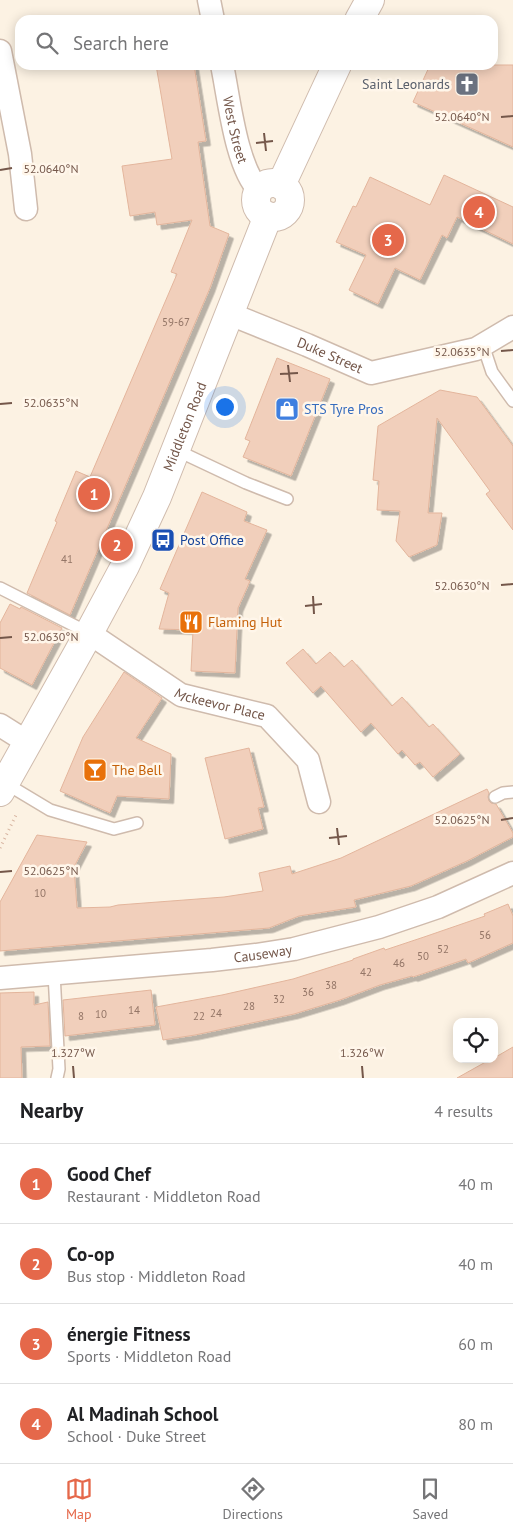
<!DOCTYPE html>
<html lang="en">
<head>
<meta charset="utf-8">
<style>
  body { margin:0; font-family:"PT Sans",sans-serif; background:#f2f2f2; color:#202124 }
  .controls { position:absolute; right:15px; bottom:15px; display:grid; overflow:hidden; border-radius:10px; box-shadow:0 2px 12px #0003 }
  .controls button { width:45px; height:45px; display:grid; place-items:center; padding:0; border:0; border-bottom:1px solid #e0e0e0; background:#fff; color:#202124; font:25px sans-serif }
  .you { position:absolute; left:224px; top:406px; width:18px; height:18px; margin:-12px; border:4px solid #fff; border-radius:50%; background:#1a73e8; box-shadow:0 0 0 8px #1a73e833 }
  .badge { display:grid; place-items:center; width:32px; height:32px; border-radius:50%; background:#e5684a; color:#fff; font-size:16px; font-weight:700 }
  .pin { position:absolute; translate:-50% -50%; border:2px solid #fff; box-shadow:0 1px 5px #0006 }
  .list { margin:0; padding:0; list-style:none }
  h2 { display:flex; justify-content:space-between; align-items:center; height:65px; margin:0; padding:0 20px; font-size:21px }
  h2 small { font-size:16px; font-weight:400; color:#757577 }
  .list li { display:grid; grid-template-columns:32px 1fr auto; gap:15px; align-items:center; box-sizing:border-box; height:80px; padding:0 20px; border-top:1px solid #e0e0e0 }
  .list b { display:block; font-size:19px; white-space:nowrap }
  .list p { margin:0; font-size:16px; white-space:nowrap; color:#757577 }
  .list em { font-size:16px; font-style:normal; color:#757577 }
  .icon { flex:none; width:28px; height:28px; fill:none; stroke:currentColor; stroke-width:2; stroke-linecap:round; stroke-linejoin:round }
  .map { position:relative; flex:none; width:513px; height:1078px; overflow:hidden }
  .search { position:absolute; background:#fff; box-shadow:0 2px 12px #0003; left:15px; right:15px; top:15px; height:55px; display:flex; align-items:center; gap:12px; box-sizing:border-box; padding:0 18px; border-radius:15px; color:#757577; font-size:19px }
  .sheet { height:385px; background:#fff }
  nav { display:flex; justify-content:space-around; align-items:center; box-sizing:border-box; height:70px; border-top:1px solid #e0e0e0; background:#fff; font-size:14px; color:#757577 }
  nav a { display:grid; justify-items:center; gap:2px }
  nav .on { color:#e5684a }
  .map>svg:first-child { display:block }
</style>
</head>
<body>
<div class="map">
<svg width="513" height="1078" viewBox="0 0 513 1078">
  <defs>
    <filter id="shadow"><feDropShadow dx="4.5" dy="4.5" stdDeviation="0" flood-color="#0004"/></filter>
  </defs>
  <rect width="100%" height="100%" fill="#fcf2e3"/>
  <!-- building -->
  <path fill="#f1cfbb" stroke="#e3b59c" filter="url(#shadow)" d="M156 65H194L206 141 198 142 210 226 229 234 210 288 70 615 27 593 57 522 55 521 76 471 90 477 177 274 171 272 192 220 157 225 155 212 130 216 122 166 172 159Z
    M430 65H513V147L413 102Z
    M444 175 513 207V244L457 217 447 238 442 235 420 280 395 268 378 304 349 290 366 255 336 242 353 206 356 207 370 177 430 205Z
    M277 358 330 379 291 476 243 457 250 441 245 439Z
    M440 390 477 397 513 446V530L486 494 490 491 437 418 428 513H442L437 545 409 557 396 541 400 511 377 510 379 481 373 480 378 426Z
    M202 492 247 512 244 521 267 530 245 579 250 581 238 608 235 673 191 671 193 630 159 629 169 593 160 589Z
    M10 604 20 609 21 607 62 628 32 685 0 668V623Z
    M303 649 316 664 330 652 344 667 352 660 392 706 402 697 429 727 433 724 460 754 433 777 420 762 415 765 402 750 398 754 371 723 361 732 321 686 313 693 286 663Z
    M124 672 162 698 136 738 171 754 169 799 117 796 110 813 60 791 83 737Z
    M249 748 264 807 258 808 263 829 225 839 205 758Z
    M487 789 489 793 488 797 489 801 491 803 496 804 513 833V837L467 861 411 886 354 900 356 907 299 916 269 928 0 951V902L37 835 87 842 74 867 77 908 110 907 118 905 224 897 263 891 259 873 290 866 292 874 341 858Z
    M508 904 513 916V943L468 963 466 959 422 974 413 977 412 976 380 985 340 1000 294 1014 195 1035 163 1040 156 1007 222 995 293 979 353 960V959L384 948 385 950 424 937 485 916 484 914Z
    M151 990 155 1025 65 1036 63 1000Z
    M34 992V1005L48 1002 50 1046 21 1047 22 1078H0V993Z
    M513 1047V1078H457L491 1059H494V1058Z"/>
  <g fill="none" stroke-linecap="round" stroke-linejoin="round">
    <!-- service casing -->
    <g stroke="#cfbbad" stroke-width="14">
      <path id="service" d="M483 345 492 372 513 401
        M176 450 246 483 287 499
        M0 588 89 633
        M5 783 50 810 114 829 137 823
        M495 797 503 793 513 792
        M54 973 59 1069 57 1078"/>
    </g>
    <!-- minor casing -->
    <g stroke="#cfbbad" stroke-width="25">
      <g id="minor">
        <path d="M209 0 213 20"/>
        <path d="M0 51 20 154 26 209"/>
        <path id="s1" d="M222 65C229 98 236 167 259 190"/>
        <path id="s2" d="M230 314 307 345 371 373 476 349 513 327"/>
        <path id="s3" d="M89 633 181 695 267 716 308 760 319 802"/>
        <path d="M0 725 27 742"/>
        <path id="s4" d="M0 978 212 960 256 955 294 949 379 927 438 907 513 873"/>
      </g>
    </g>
    <!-- tertiary casing -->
    <g stroke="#cfbbad" stroke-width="30">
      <g id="tertiary">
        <path d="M359 20 370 0"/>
        <circle cx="273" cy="200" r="17"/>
        <path d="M281 185 337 65"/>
        <path id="s5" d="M0 792 89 633 125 566 157 497 268 216"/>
      </g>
    </g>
    <!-- path -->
    <path stroke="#d6b39f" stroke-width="3" stroke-dasharray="1 4" stroke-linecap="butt" d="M0 848 16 815"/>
    <!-- service -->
    <use href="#service" stroke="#fff" stroke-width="11"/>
    <!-- minor -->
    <use href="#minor" stroke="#fff" stroke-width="22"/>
    <!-- tertiary -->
    <use href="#tertiary" stroke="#fff" stroke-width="28"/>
  </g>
  <!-- ticks -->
  <path fill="none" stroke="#74574a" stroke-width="2" d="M501 117 513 116M264 133 266 151M256 143 273 141M0 170 12 168M501 351 513 350M288 365 290 382M280 374 298 373M0 404 12 403M501 585 513 584M313 596 314 614M305 606 322 604M0 638 12 637M501 820 513 818M337 828 339 845M329 838 347 836M0 872 12 871M73 1066 74 1078M362 1066 363 1078"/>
  <!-- icons -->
  <defs>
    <g id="church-square" transform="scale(1.25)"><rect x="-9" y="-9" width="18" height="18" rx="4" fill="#6b7280" stroke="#fff6ea"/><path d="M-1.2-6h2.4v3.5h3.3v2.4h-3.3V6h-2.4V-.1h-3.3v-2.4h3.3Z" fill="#fff"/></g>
    <g id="shop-square" transform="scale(1.25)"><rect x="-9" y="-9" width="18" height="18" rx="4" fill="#3f7fe0" stroke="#fff6ea"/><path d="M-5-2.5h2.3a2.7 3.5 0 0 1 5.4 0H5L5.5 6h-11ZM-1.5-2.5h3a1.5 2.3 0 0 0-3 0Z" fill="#fff"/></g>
    <g id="bus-square" transform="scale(1.25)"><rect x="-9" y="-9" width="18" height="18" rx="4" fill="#1a4fb4" stroke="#fff6ea"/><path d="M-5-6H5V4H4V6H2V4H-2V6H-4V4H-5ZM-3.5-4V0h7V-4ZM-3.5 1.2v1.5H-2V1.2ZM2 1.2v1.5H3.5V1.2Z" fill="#fff"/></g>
    <g id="restaurant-square" transform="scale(1.25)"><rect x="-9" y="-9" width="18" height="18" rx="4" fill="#e8710a" stroke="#fff6ea"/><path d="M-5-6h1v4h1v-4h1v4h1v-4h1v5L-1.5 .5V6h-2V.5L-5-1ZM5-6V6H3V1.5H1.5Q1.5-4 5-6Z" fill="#fff"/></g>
    <g id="bar-square" transform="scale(1.25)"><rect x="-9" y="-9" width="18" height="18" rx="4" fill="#e8710a" stroke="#fff6ea"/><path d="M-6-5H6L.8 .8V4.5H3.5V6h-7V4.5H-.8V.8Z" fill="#fff"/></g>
  </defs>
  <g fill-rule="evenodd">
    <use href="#church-square" x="467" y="84"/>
    <use href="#shop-square" x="287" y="409"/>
    <use href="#bus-square" x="163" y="540"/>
    <use href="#restaurant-square" x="191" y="622"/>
    <use href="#bar-square" x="95" y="770"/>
  </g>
  <g text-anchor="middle" stroke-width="5" stroke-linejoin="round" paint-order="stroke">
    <!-- number labels -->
    <g font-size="11" fill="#937566">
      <text x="176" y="326">59-67</text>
      <text x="67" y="563">41</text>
      <text x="40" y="897">10</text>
      <text x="485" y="939">56</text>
      <text x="443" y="953">52</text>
      <text x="423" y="960">50</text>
      <text x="399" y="967">46</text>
      <text x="366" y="976">42</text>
      <text x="331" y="989">38</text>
      <text x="308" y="996">36</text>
      <text x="279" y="1003">32</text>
      <text x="249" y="1010">28</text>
      <text x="134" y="1014">14</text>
      <text x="216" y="1017">24</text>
      <text x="101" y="1018">10</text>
      <text x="81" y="1020">8</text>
      <text x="199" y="1020">22</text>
    </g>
    <!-- worship labels -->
    <g font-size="14" fill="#5b616d" stroke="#fff6ea" text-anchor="end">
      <text x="450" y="89">Saint Leonards</text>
    </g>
    <!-- street labels -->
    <g font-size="14" fill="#74574a" stroke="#fff6ea">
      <text dy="5" stroke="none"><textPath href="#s1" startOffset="66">West Street</textPath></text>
      <text dy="5" stroke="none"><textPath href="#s2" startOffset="108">Duke Street</textPath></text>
      <text dy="5" stroke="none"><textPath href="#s5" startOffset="410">Middleton Road</textPath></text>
      <text dy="5" stroke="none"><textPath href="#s3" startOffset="151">Mckeevor Place</textPath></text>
      <text dy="5" stroke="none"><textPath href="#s4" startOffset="264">Causeway</textPath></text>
    </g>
    <!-- shop labels -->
    <g font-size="14" fill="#366cbe" stroke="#fff6ea" text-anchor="start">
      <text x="304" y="414">STS Tyre Pros</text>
    </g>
    <!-- transit labels -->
    <g font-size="14" fill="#164399" stroke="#fff6ea" text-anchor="start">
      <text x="180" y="545">Post Office</text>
    </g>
    <!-- food labels -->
    <g font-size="14" fill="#c56008" stroke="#fff6ea" text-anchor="start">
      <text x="208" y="627">Flaming Hut</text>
      <text x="112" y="775">The Bell</text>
    </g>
  </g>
  <g font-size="12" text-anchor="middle" fill="#74574a" stroke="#fff6ea" stroke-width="5" stroke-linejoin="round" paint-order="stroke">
    <text x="462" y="121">52.0640°N</text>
    <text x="51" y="173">52.0640°N</text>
    <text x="462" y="356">52.0635°N</text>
    <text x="51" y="407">52.0635°N</text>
    <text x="462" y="590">52.0630°N</text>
    <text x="51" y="641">52.0630°N</text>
    <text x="462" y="824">52.0625°N</text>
    <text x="51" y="875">52.0625°N</text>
    <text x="73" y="1057">1.327°W</text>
    <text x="362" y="1057">1.326°W</text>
  </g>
</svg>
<div class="controls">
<button><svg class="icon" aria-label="locate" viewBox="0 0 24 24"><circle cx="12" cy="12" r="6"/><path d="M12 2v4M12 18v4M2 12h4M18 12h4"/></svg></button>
</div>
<div class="you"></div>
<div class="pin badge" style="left:94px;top:494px">1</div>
<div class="pin badge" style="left:117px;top:545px">2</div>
<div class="pin badge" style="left:388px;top:240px">3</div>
<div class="pin badge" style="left:479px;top:212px">4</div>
<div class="search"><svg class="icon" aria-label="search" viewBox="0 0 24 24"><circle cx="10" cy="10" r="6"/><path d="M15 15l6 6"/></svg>Search here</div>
</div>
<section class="sheet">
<h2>Nearby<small>4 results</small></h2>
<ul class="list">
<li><span class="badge">1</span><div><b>Good Chef</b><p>Restaurant · Middleton Road</p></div><em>40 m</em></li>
<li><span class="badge">2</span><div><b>Co-op</b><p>Bus stop · Middleton Road</p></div><em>40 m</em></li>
<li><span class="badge">3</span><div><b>énergie Fitness</b><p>Sports · Middleton Road</p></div><em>60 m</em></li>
<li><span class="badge">4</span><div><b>Al Madinah School</b><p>School · Duke Street</p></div><em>80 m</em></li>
</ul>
</section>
<nav>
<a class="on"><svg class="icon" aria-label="map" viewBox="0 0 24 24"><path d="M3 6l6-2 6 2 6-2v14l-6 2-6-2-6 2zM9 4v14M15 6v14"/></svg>Map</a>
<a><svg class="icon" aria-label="directions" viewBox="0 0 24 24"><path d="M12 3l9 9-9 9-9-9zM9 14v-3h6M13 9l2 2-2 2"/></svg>Directions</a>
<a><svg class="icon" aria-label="saved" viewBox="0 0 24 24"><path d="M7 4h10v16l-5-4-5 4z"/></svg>Saved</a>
</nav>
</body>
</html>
